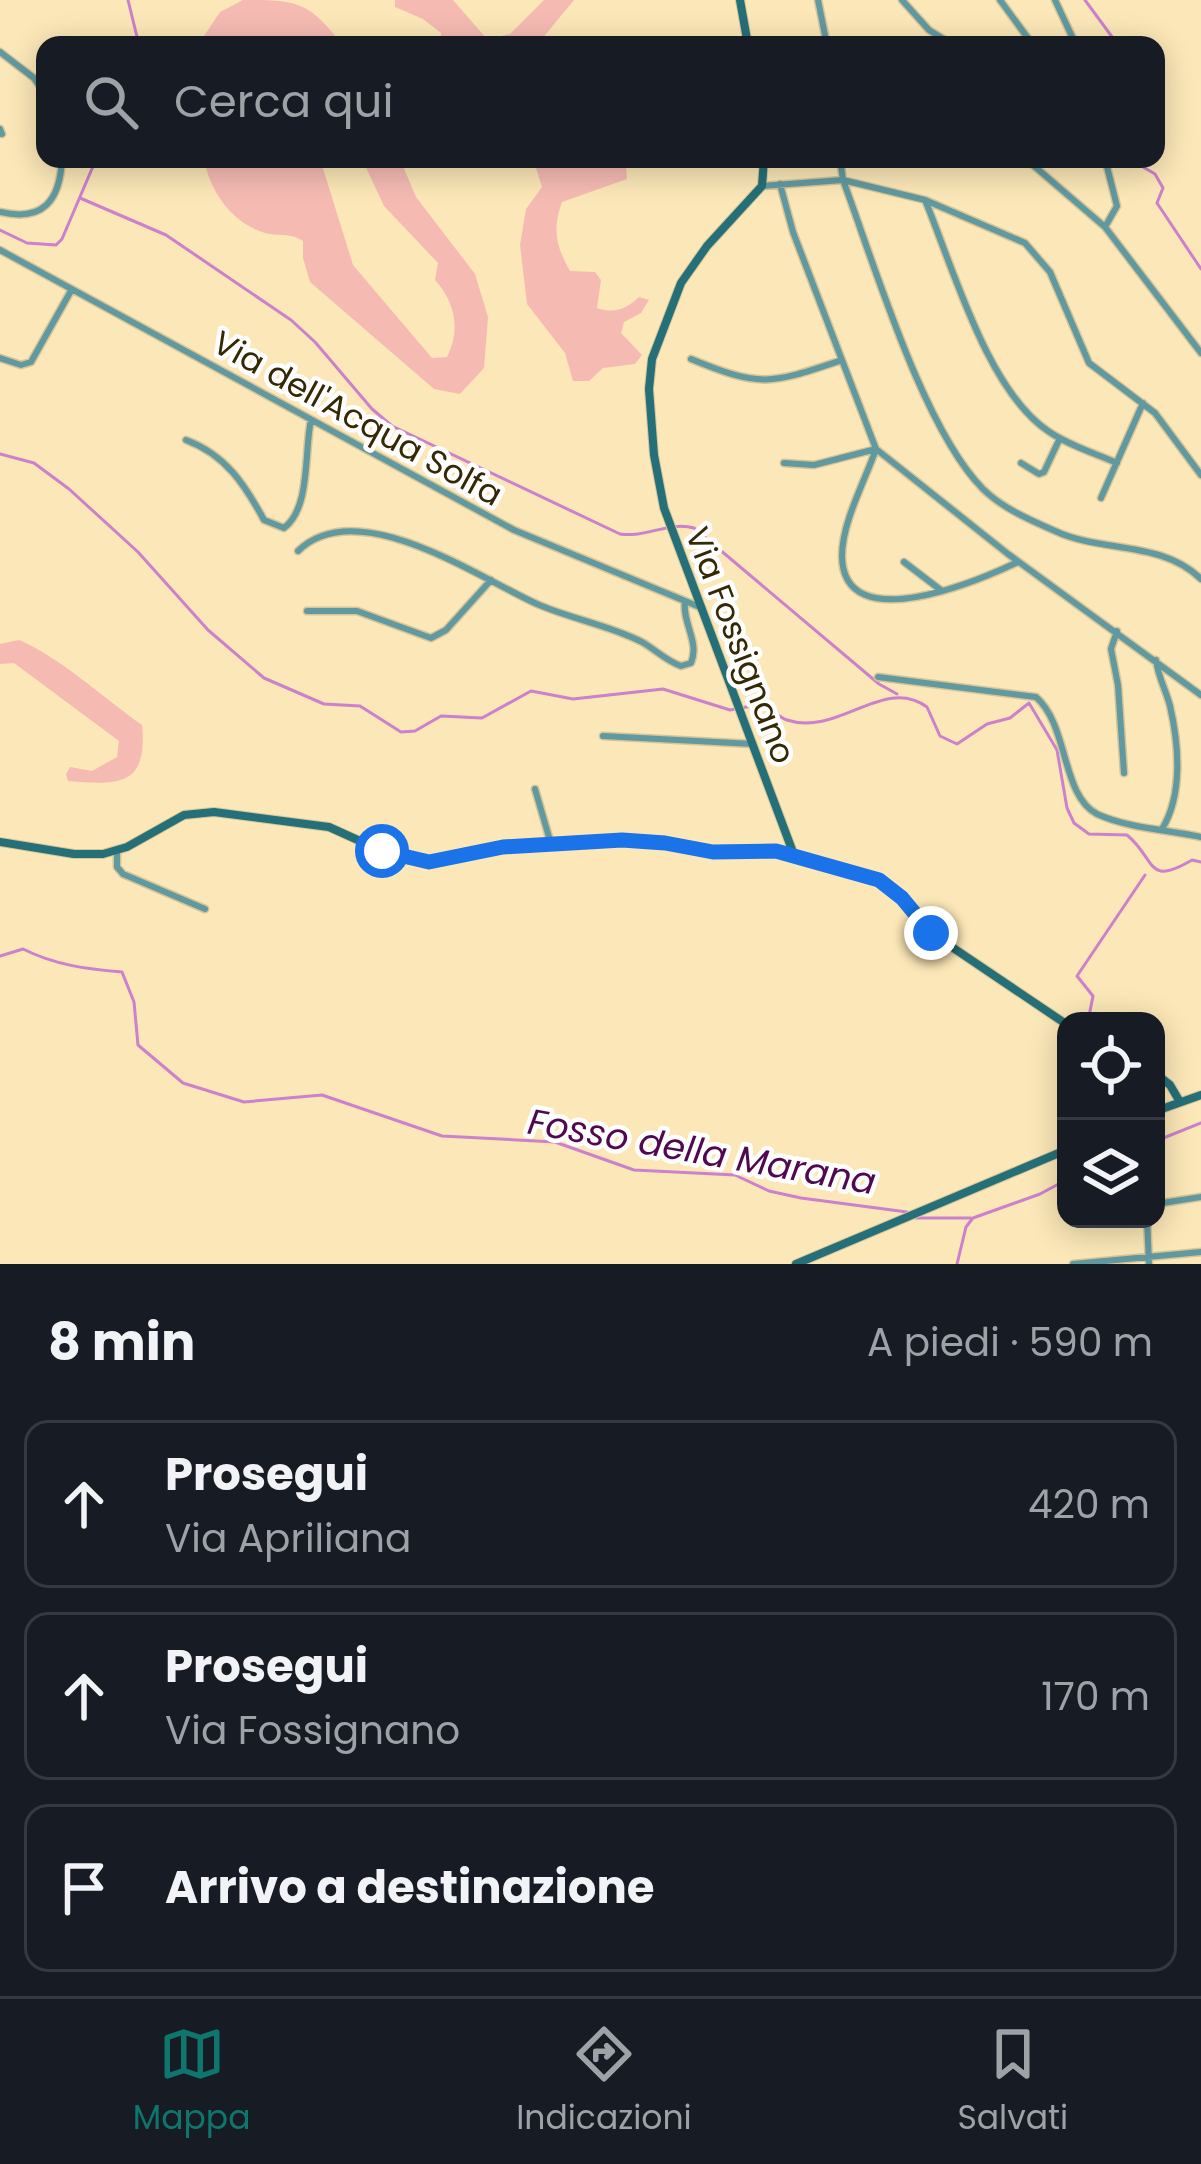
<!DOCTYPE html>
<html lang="it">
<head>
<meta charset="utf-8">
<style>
  body { margin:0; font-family:Poppins,sans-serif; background:#20242c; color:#f1f3f6 }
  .controls { position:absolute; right:36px; bottom:36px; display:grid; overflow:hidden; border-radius:24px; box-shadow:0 6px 30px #0003 }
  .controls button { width:108px; height:108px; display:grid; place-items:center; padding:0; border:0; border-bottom:3px solid #363941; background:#171b24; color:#f1f3f6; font:60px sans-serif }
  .stop { position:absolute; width:36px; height:36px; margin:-27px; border:9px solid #1a73e8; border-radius:50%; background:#fff }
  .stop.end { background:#1a73e8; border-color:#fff; box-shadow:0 3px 12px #0008 }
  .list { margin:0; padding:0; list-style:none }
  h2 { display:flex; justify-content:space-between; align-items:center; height:156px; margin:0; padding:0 48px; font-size:51px }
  h2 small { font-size:39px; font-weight:400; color:#9ea1a6 }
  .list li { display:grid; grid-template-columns:78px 1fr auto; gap:36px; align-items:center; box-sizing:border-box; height:168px; margin:0 24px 24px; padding:0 24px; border:3px solid #363941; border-radius:24px }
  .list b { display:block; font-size:45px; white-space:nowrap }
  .list p { margin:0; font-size:39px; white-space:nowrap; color:#9ea1a6 }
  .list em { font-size:39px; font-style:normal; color:#9ea1a6 }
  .icon { flex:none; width:66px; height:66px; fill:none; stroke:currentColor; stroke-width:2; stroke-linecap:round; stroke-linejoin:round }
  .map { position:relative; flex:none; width:1201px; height:1264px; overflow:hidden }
  .search { position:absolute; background:#171b24; box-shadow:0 6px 30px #0003; left:36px; right:36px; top:36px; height:132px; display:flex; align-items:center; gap:30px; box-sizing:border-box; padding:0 42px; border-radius:24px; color:#9ea1a6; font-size:45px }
  .sheet { height:732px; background:#171b24 }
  nav { display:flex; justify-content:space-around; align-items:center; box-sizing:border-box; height:168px; border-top:3px solid #363941; background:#171b24; font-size:33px; color:#9ea1a6 }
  nav a { display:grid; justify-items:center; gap:6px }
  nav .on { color:#0f766e }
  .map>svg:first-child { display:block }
</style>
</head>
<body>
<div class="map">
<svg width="1201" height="1264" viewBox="0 0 1201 1264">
  <rect width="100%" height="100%" fill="#fbe7b7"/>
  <!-- green -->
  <path fill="#f5bbb3" d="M243 0C295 0 309 0 342 45H198L220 12Z
    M395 0H453L487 39 510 34 544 0H574L537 45H440L441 33 423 19 395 7Z
    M204 159H308L322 165 353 265 432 358 447 357C461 330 455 302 435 280L438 263 384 206 362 159H400L416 197 475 274 488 317 484 368 460 394 434 389 310 282 303 258V241C289 232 280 237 265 233 232 223 210 192 204 159Z
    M533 159H619L626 165 627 179 562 202C552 230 556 246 570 271L595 272 601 280 597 308C615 314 626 309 639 297L649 300 641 313 624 322 621 333 642 355 635 364 603 368 589 381H573L565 353 527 304 520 245 526 209 542 187Z
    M19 640C58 656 105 699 142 725 148 787 118 785 68 781L66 774 70 767 92 771 117 757 119 741 14 663 0 664V644Z"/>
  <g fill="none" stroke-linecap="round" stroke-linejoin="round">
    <!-- stream -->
    <path stroke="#cb81cb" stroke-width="3" d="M128 0 139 45
      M1085 0 1118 45
      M1144 159 1143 167 1155 174 1163 188 1157 203 1201 269
      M80 198 166 235 291 320 315 342 372 409 392 426 620 534C646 538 669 521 694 528L879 684 897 694
      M0 230 27 243 56 245 62 239 94 164 102 159
      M0 454 34 463 69 489 138 552 208 630 264 678 324 704 360 706 401 732 415 731 441 716 482 718 531 691 573 699 663 689 730 710 763 704C771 708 778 717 787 720 838 737 884 675 927 707L940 736 957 744 987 724 1010 718 1029 703 1057 750 1067 808 1074 823 1089 834 1127 835C1157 860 1146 887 1192 860L1201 862
      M0 956 23 949C55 965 86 969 122 972L134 1002 138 1045 183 1083 244 1102 322 1095 442 1136 555 1142 634 1170 735 1175 769 1191 801 1198 907 1212
      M1088 1021 1093 996 1077 976 1145 875
      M1156 1141 1201 1123
      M916 1218H971
      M957 1264 966 1227 973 1218 1040 1194 1066 1180"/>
    <!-- street casing -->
    <g stroke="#d7c597" stroke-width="9">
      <path id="street" d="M818 0 827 45
        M902 0 929 30 953 45
        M1000 0 1033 45
        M1055 0 1076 45
        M0 52 34 78 45 94
        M0 129 2 134
        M840 159 843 180C874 263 923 429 983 489 1002 508 1030 520 1055 531 1102 553 1161 540 1201 579
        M1026 159 1105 227 1201 353
        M780 184 793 232 876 449 1008 554 1201 695
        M762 186 843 180 925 200 1025 243 1050 272 1089 363 1155 413 1201 475
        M925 200C953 267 987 390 1048 431 1068 445 1094 453 1117 463
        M0 212C43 222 60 201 62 159
        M1105 227 1117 206 1105 159
        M0 250 514 530 702 608
        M0 358 21 365 31 362 72 289
        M691 359C761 388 771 384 842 360
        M186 440C226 455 245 485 264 520L284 528C311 508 304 451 311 420
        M876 449C865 481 842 522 842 556 843 640 982 579 1018 562
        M784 463 814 465 876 449
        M1021 463 1039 474 1044 472 1060 438
        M1101 498 1143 403
        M298 551C357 493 479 578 537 604 571 619 609 625 642 642 656 650 666 661 681 666L691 663C700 642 682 623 685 601
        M904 562 942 591
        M307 611H357L431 638 446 630 491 580
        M1117 631 1111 649 1118 685 1124 773
        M1156 660C1158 677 1166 690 1170 706 1179 745 1183 795 1162 829
        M878 677 1036 697C1069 726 1061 795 1097 814 1127 828 1169 830 1201 837
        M603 736 753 744
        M535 789 551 844
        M117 851V867L123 874 205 909
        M1156 1204 1201 1197
        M1147 1219 1149 1264
        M1073 1264 1201 1252"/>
    </g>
    <!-- secondary casing -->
    <g stroke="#d7c597" stroke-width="10">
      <path id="secondary" d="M740 0 748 45
        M764 159 762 186 707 246 681 283 652 359 649 389 654 455 664 508 794 855 861 873 885 884 902 898 934 935 1066 1024
        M0 842 74 854H103L127 847 184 815 214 812 329 827 391 855 424 862 503 847 608 840 660 842 713 852 762 850 792 855
        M1156 1074 1170 1085 1180 1102
        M1156 1111 1201 1095
        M796 1264 1066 1150"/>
    </g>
    <!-- street -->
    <use href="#street" stroke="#6199a1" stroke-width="6"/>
    <!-- secondary -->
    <use href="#secondary" stroke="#256f78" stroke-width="8"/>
  </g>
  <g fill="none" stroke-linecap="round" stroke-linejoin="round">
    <!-- route -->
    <path stroke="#1a73e8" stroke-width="15" d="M382 851 429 862 503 847 622 840 665 843 713 852 776 851 879 880 902 898 931 933"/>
  </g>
  <g text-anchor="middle" stroke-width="9" stroke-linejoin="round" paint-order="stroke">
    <!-- street labels -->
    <g font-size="33" fill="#352804" stroke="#fff">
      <text transform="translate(358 418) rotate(29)" y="12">Via dell'Acqua Solfa</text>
      <text transform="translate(741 645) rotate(69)" y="12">Via Fossignano</text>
    </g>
    <!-- water labels -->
    <g font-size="36" font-style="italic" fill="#4f0950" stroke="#fff">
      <text transform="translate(702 1151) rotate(10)" y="13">Fosso della Marana</text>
    </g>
  </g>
</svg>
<div class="controls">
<button><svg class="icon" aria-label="locate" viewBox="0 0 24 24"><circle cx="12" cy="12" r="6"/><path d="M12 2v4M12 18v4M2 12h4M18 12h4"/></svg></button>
<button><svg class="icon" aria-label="layers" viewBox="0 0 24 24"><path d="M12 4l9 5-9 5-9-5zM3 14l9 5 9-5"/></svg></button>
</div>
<div class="stop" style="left:382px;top:851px"></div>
<div class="stop end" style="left:931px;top:933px"></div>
<div class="search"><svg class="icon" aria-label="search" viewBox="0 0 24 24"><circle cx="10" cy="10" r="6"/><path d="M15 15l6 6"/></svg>Cerca qui</div>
</div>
<section class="sheet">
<h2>8 min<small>A piedi · 590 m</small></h2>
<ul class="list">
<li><svg class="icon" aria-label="ahead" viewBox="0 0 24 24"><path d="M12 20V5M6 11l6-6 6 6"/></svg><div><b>Prosegui</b><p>Via Apriliana</p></div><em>420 m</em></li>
<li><svg class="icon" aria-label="ahead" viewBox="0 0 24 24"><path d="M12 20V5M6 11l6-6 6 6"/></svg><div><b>Prosegui</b><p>Via Fossignano</p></div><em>170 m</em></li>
<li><svg class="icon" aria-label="arrive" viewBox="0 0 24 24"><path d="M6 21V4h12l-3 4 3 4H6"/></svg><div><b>Arrivo a destinazione</b></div></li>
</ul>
</section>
<nav>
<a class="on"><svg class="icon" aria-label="map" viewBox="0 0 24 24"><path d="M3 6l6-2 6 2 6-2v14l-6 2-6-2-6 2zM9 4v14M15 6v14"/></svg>Mappa</a>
<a><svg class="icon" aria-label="directions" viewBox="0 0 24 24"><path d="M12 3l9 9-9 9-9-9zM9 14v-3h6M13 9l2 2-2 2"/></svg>Indicazioni</a>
<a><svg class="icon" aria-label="saved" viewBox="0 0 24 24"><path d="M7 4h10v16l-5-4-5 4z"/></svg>Salvati</a>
</nav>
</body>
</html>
